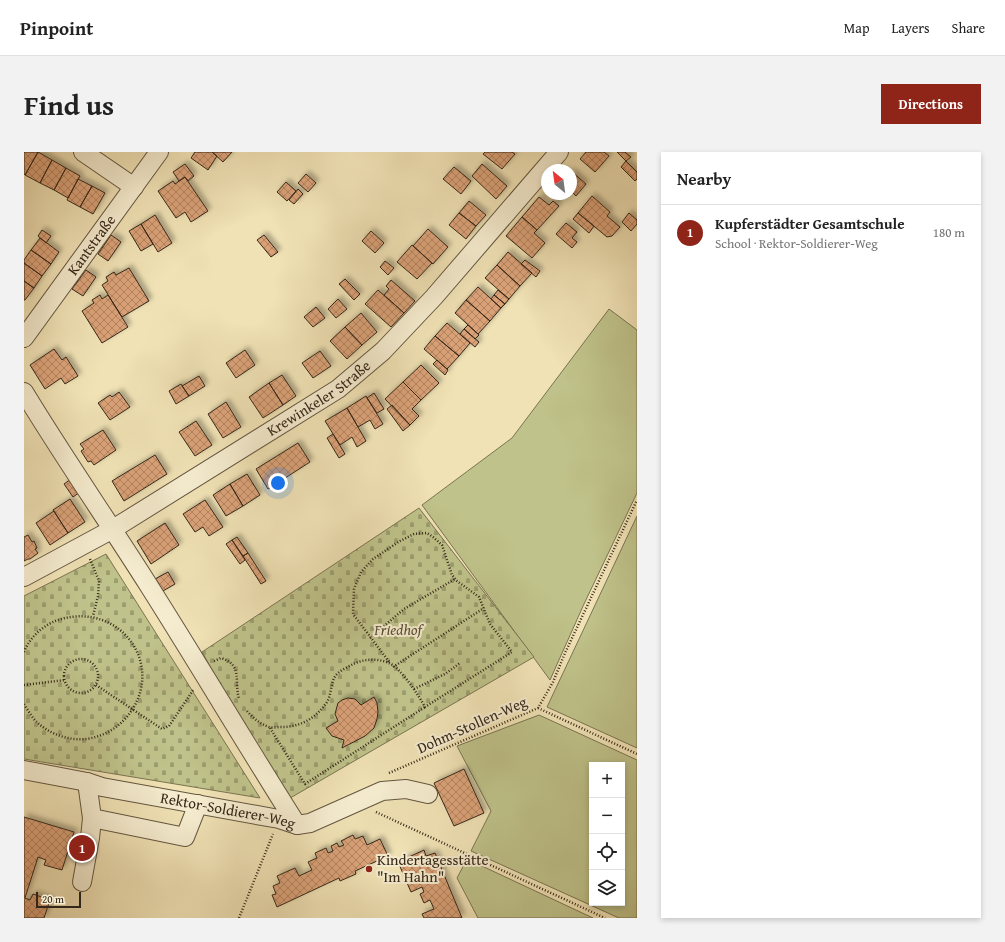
<!DOCTYPE html>
<html lang="en">
<head>
<meta charset="utf-8">
<style>
  body { margin:0; font-family:"Gentium Book Plus",serif; background:#f2f2f2; color:#222 }
  .controls { position:absolute; right:12px; bottom:12px; display:grid; overflow:hidden; border-radius:0px; box-shadow:0 2px 6px #0003 }
  .controls button { width:36px; height:36px; display:grid; place-items:center; padding:0; border:0; border-bottom:1px solid #e0e0e0; background:#fff; color:#222; font:20px sans-serif }
  .compass { position:absolute; left:517px; top:12px; width:36px; height:36px; border-radius:50%; background:#fff; box-shadow:0 2px 6px #0003; rotate:331deg }
  .scale { position:absolute; left:12px; bottom:10px; width:45px; box-sizing:border-box; padding-left:4px; border:2px solid #352719; border-top:0; font-size:11px; line-height:14px; white-space:nowrap; color:#352719; -webkit-text-stroke:3px #f5eccf; paint-order:stroke }
  .you { position:absolute; left:254px; top:331px; width:14px; height:14px; margin:-10px; border:3px solid #fff; border-radius:50%; background:#1a73e8; box-shadow:0 0 0 6px #1a73e833 }
  .badge { display:grid; place-items:center; width:26px; height:26px; border-radius:50%; background:#8f2418; color:#fff; font-size:13px; font-weight:700 }
  .pin { position:absolute; translate:-50% -50%; border:2px solid #fff; box-shadow:0 1px 4px #0006 }
  .list { margin:0; padding:0; list-style:none }
  h2 { display:flex; justify-content:space-between; align-items:center; height:52px; margin:0; padding:0 16px; font-size:17px }
  h2 small { font-size:13px; font-weight:400; color:#767676 }
  .list li { display:grid; grid-template-columns:26px 1fr auto; gap:12px; align-items:center; box-sizing:border-box; height:56px; padding:0 16px; border-top:1px solid #e0e0e0 }
  .list b { display:block; font-size:15px; white-space:nowrap }
  .list p { margin:0; font-size:13px; white-space:nowrap; color:#767676 }
  .list em { font-size:13px; font-style:normal; color:#767676 }
  .icon { flex:none; width:22px; height:22px; fill:none; stroke:currentColor; stroke-width:2; stroke-linecap:round; stroke-linejoin:round }
  .map { position:relative; flex:none; width:613px; height:766px; overflow:hidden; border-radius:0px }
  header { display:flex; align-items:center; gap:24px; box-sizing:border-box; height:56px; padding:0 20px; background:#fff; border-bottom:1px solid #e0e0e0 }
  header strong { font-size:19px }
  nav { display:flex; gap:22px; margin-inline-start:auto; font-size:14px }
  .intro { display:flex; align-items:center; justify-content:space-between; box-sizing:border-box; height:96px; padding:0 24px }
  h1 { margin:0; font-size:28px }
  .button { padding:10px 18px; border-radius:0px; background:#8f2418; color:#fff; font-size:14px; font-weight:700 }
  main { display:flex; gap:24px; padding:0 24px }
  aside { flex:1; background:#fff; border-radius:0px; box-shadow:0 2px 6px #0003 }
  .map>svg:first-child { display:block }
</style>
</head>
<body>
<header>
<strong>Pinpoint</strong>
<nav><a>Map</a><a>Layers</a><a>Share</a></nav>
</header>
<div class="intro"><h1>Find us</h1><a class="button">Directions</a></div>
<main>
<div class="map">
<svg width="613" height="766" viewBox="0 0 613 766">
  <defs>
    <pattern id="cemetery-stones" width="16" height="16" patternUnits="userSpaceOnUse"><rect width="16" height="16" fill="#bfc28a"/><path d="M2 7V4a2 2 0 0 1 4 0v3zM10 15v-3a2 2 0 0 1 4 0v3z" fill="#9c9e70"/></pattern>
    <pattern id="building-cross-hatch" width="8" height="8" patternUnits="userSpaceOnUse"><rect width="8" height="8" fill="#daa177"/><path d="M0 0l8 8M0 8l8-8" fill="none" stroke="#b28361"/></pattern>
    <filter id="shadow"><feDropShadow dx="3.5" dy="-3.5" stdDeviation="2" flood-color="#0004"/></filter>
  </defs>
  <rect width="100%" height="100%" fill="#f0e2b5"/>
  <filter id="stains"><feTurbulence type="fractalNoise" baseFrequency=".005" numOctaves="4"/><feColorMatrix values="0 0 0 0 .2 0 0 0 0 .09 0 0 0 0 .02 0 0 0 .5 -.17"/></filter>
  <radialGradient id="worn" r=".72"><stop offset=".6" stop-color="#630" stop-opacity="0"/><stop offset="1" stop-color="#630" stop-opacity=".3"/></radialGradient>
  <!-- grass -->
  <path fill="#bfc28a" stroke="#7a7452" fill-rule="evenodd" d="M585 157 613 178V341L560 452 526 528 398 353 488 286Z
    M613 364V596L523 555Z
    M515 563 613 608V766H595L447 699 467 659 433 594ZM568 613H598V751H568Z
    M443 707 569 766H454L433 726Z"/>
  <!-- cemetery -->
  <path fill="url(#cemetery-stones)" stroke="#7a7452" d="M395 356 510 505 261 649 178 500Z
    M82 402 236 646 0 607V444Z"/>
  <!-- building -->
  <path fill="url(#building-cross-hatch)" stroke="#352719" filter="url(#shadow)" d="M0 0H14L1 23 0 22Z
    M14 0 28 8 16 31 1 23Z
    M171 0H188L193 4 184 18 167 6Z
    M188 0H208L199 10Z
    M461 0H488L491 2 478 17 459 2Z
    M562 0H580L585 4 571 20 556 7Z
    M593 0H601L607 5 602 9Z
    M28 8 42 16 30 38 16 31Z
    M602 9 613 20V27L611 29 597 15Z
    M161 12 170 24 164 29 161 25 155 29 149 20Z
    M458 12 483 34 472 47 448 24Z
    M430 15 447 29 437 42 419 27Z
    M42 16 56 24 44 46 30 38Z
    M547 19 562 32 552 44 547 39Z
    M282 22 292 31 284 40 274 31Z
    M161 25 184 59 167 70 161 60 152 66 134 39 149 29 151 32Z
    M54 27 68 34 56 55 43 48Z
    M262 30 272 39 263 49 253 40Z
    M68 34 81 41 69 62 56 55Z
    M274 37 279 42 270 52 265 48Z
    M568 44 586 60 583 64 596 75 588 84 583 85 554 61Z
    M515 45 525 53 529 49 535 54 513 78 498 65Z
    M445 49 462 63 452 74 435 61Z
    M435 61 452 74 442 87 425 73Z
    M554 61 570 74 565 81 549 67Z
    M605 61 613 68V72L607 79 598 70Z
    M131 63 148 91 134 100 117 72Z
    M498 65 513 78 510 81 521 91 508 106 482 84Z
    M542 71 553 80 548 86 553 90 548 96 532 82Z
    M117 72 129 92 117 99 105 79Z
    M404 77 424 95 409 112 389 94Z
    M18 78 27 84 22 91 14 84Z
    M347 79 360 91 351 101 338 89Z
    M87 83 97 90 84 109 74 102Z
    M240 83 254 100 247 105 233 88Z
    M16 86 35 100 27 112 7 98Z
    M388 93 408 111 393 127 373 110Z
    M7 98 27 112 18 124 0 111V108Z
    M484 100 508 121 496 134 473 113Z
    M501 108 516 119 512 125 497 112Z
    M361 109 370 116 364 123 356 115Z
    M0 111 18 124 10 136 0 129Z
    M473 113 496 134 485 147 461 126Z
    M105 116 125 149 98 165 78 133 84 129 82 125 90 120 92 123Z
    M62 118 72 125 59 144 48 137Z
    M321 127 336 142 330 148 315 132Z
    M367 128 391 149 380 161 360 143 365 137 362 134Z
    M0 129 10 136 1 148H0Z
    M454 135 477 156 466 169 442 148Z
    M354 138 380 161 367 175 341 152Z
    M474 138 485 147 481 152 470 143Z
    M76 143 78 147 84 143 104 175 78 191 58 159 70 151 68 148Z
    M470 143 481 152 477 156 467 147Z
    M314 147 323 157 312 166 304 157Z
    M442 148 466 169 454 182 431 161Z
    M292 155 301 166 289 175 280 165Z
    M337 161 353 180 338 193 321 175Z
    M423 171 446 191 435 204 411 184Z
    M444 173 455 183 451 187 440 177Z
    M321 175 338 193 323 207 306 189Z
    M440 177 455 190 451 195 436 182Z
    M411 184 435 204 423 217 400 197Z
    M30 197 38 208 42 205 54 224 41 232 37 226 21 237 6 213Z
    M221 198 231 213 212 226 202 211Z
    M296 199 307 214 289 226 278 211Z
    M413 208 424 218 421 223 409 212Z
    M397 213 415 231 397 248 379 230Z
    M258 223 272 244 259 253 245 231Z
    M175 224 181 234 165 244 158 234Z
    M379 230 397 248 388 257 395 264 386 273 361 247Z
    M245 231 259 253 239 266 225 245Z
    M157 232 165 244 152 252 145 239Z
    M95 240 106 255 86 268 74 251 86 243 88 245Z
    M350 241 360 257 353 261 343 246Z
    M342 244 359 272 351 277 346 268 334 275 323 256Z
    M202 250 217 275 199 286 184 262Z
    M368 253 386 273 379 279 363 257Z
    M323 256 342 289 333 295 328 285 316 293 301 269Z
    M172 269 188 293 171 304 155 280Z
    M79 278 92 298 70 313 67 309 64 310 57 299 60 297 56 292Z
    M309 282 321 302 315 306 303 286Z
    M274 291 286 310 244 337 232 317Z
    M131 303 143 322 100 349 88 329Z
    M223 322 236 343 219 354 206 332Z
    M47 327 56 340 49 345 40 332Z
    M206 332 219 354 202 364 189 343Z
    M46 347 61 370 44 381 29 358Z
    M181 348 199 375 185 384 179 375 171 380 159 362Z
    M30 359 44 381 26 393 12 371Z
    M141 371 155 393 127 412 113 389Z
    M4 383 8 390 10 389 13 396 11 397 14 401 6 407H4L0 409V385Z
    M213 385 224 401 219 404 208 388Z
    M208 388 221 408 216 412 202 392Z
    M224 401 242 429 237 432 219 404Z
    M144 420 151 432 139 439 131 427Z
    M350 545 353 551 354 560 353 567 350 576 341 584 318 596 320 588 308 584 302 576 314 569 311 562 314 551 318 548 324 546 331 547 337 553Z
    M440 617 460 661 430 674 410 631Z
    M0 665 50 680 38 718 20 713 22 708 14 705 1 746 6 748 9 742 26 748 20 766H0Z
    M329 683 331 687 339 684 343 693 356 687 364 704 331 719 332 722 316 729 315 726 253 755 248 743 252 742 249 734 256 731 253 724 271 716 275 724 288 718 284 710 293 706 291 701 302 696 304 701 309 699 307 694 313 691 315 695 320 693 317 689Z
    M400 698 402 704 411 701 438 766H400L398 762 410 757 406 748 400 751 396 742 400 740 398 735 387 740 374 710Z"/>
  <g fill="none" stroke-linecap="round" stroke-linejoin="round">
    <!-- minor casing -->
    <g stroke="#645640" stroke-width="20">
      <g id="minor">
        <path d="M59 0 110 35"/>
        <path id="s1" d="M0 186 135 0"/>
        <path d="M0 240C40 306 84 369 125 434 175 513 223 594 273 673"/>
        <path id="s2" d="M0 425 89 377 314 237 359 199 410 145 535 0"/>
        <path id="s3" d="M0 618 63 630 78 635 255 667 273 673 286 671 358 639 382 637 404 642"/>
        <path d="M63 630 68 666 161 685 174 652"/>
        <path d="M58 730 66 686 68 666"/>
      </g>
    </g>
    <!-- path -->
    <path stroke="#352719" stroke-width="2.5" stroke-dasharray="1 2" stroke-linecap="butt" d="M66 407 75 429 74 444 69 464
      M346 486 380 457 431 427
      M0 500C6 484 22 471 37 467 99 450 144 517 102 566 92 577 78 585 62 587 44 589 22 581 10 567 6 562 3 557 0 552
      M40 524a17 17 0 1 1 34 0a17 17 0 1 1-34 0Z
      M190 509 197 506C219 513 210 529 215 547
      M369 515 460 456
      M0 533 41 528
      M72 533 138 577 145 574 170 537
      M390 537 421 522 436 511
      M514 556 613 602
      M223 559C229 566 236 572 245 575 249 576 253 575 257 575 277 575 292 566 303 550 308 542 306 529 313 522 317 518 324 515 329 512 340 507 353 506 365 511 377 516 395 544 401 555L488 500 466 472 455 445 433 429 428 423 418 393 409 385 403 381 390 382 376 389 349 407 337 420 330 437 329 462 366 511
      M246 576 281 632 401 555
      M365 621 514 556 529 530 541 501 613 348
      M352 660 581 766
      M215 766 249 682"/>
    <!-- minor -->
    <use href="#minor" stroke="#f5eccf" stroke-width="18"/>
  </g>
  <!-- markers -->
  <circle fill="#8f2418" stroke="#f5eccf" stroke-width="1.5" cx="345" cy="717" r="4"/>
  <g text-anchor="middle" stroke-width="4" stroke-linejoin="round" paint-order="stroke">
    <!-- street labels -->
    <g font-size="15" fill="#352719" stroke="#f5eccf">
      <text dy="5" stroke="none"><textPath href="#s1" startOffset="115">Kantstraße</textPath></text>
      <text dy="5" stroke="none"><textPath href="#s2" startOffset="345">Krewinkeler Straße</textPath></text>
      <text transform="translate(448 573) rotate(-24)" y="5">Dohm-Stollen-Weg</text>
      <text dy="5" stroke="none"><textPath href="#s3" startOffset="208">Rektor-Soldierer-Weg</textPath></text>
    </g>
    <!-- park labels -->
    <g font-size="15" font-style="italic" fill="#584e35" stroke="#f5eccf">
      <text x="374" y="483">Friedhof</text>
    </g>
    <!-- poi labels -->
    <g font-size="15" fill="#352719" stroke="#f5eccf" text-anchor="start">
      <text x="353" y="713">Kindertagesstätte<tspan x="353" dy="17">"Im Hahn"</tspan></text>
    </g>
  </g>
  <rect width="100%" height="100%" filter="url(#stains)"/>
  <rect width="100%" height="100%" fill="url(#worn)"/>
</svg>
<div class="controls">
<button>+</button>
<button>−</button>
<button><svg class="icon" aria-label="locate" viewBox="0 0 24 24"><circle cx="12" cy="12" r="6"/><path d="M12 2v4M12 18v4M2 12h4M18 12h4"/></svg></button>
<button><svg class="icon" aria-label="layers" viewBox="0 0 24 24"><path d="M12 4l9 5-9 5-9-5zM3 14l9 5 9-5"/></svg></button>
</div>
<svg class="compass" viewBox="-18 -18 36 36"><path d="M0-13l5 13h-10z" fill="#e53935"/><path d="M0 13l5-13h-10z" fill="#767676"/></svg>
<div class="scale">20 m</div>
<div class="you"></div>
<div class="pin badge" style="left:58px;top:696px">1</div>
</div>
<aside>
<h2>Nearby<small></small></h2>
<ul class="list">
<li><span class="badge">1</span><div><b>Kupferstädter Gesamtschule</b><p>School · Rektor-Soldierer-Weg</p></div><em>180 m</em></li>
</ul>
</aside>
</main>
</body>
</html>
